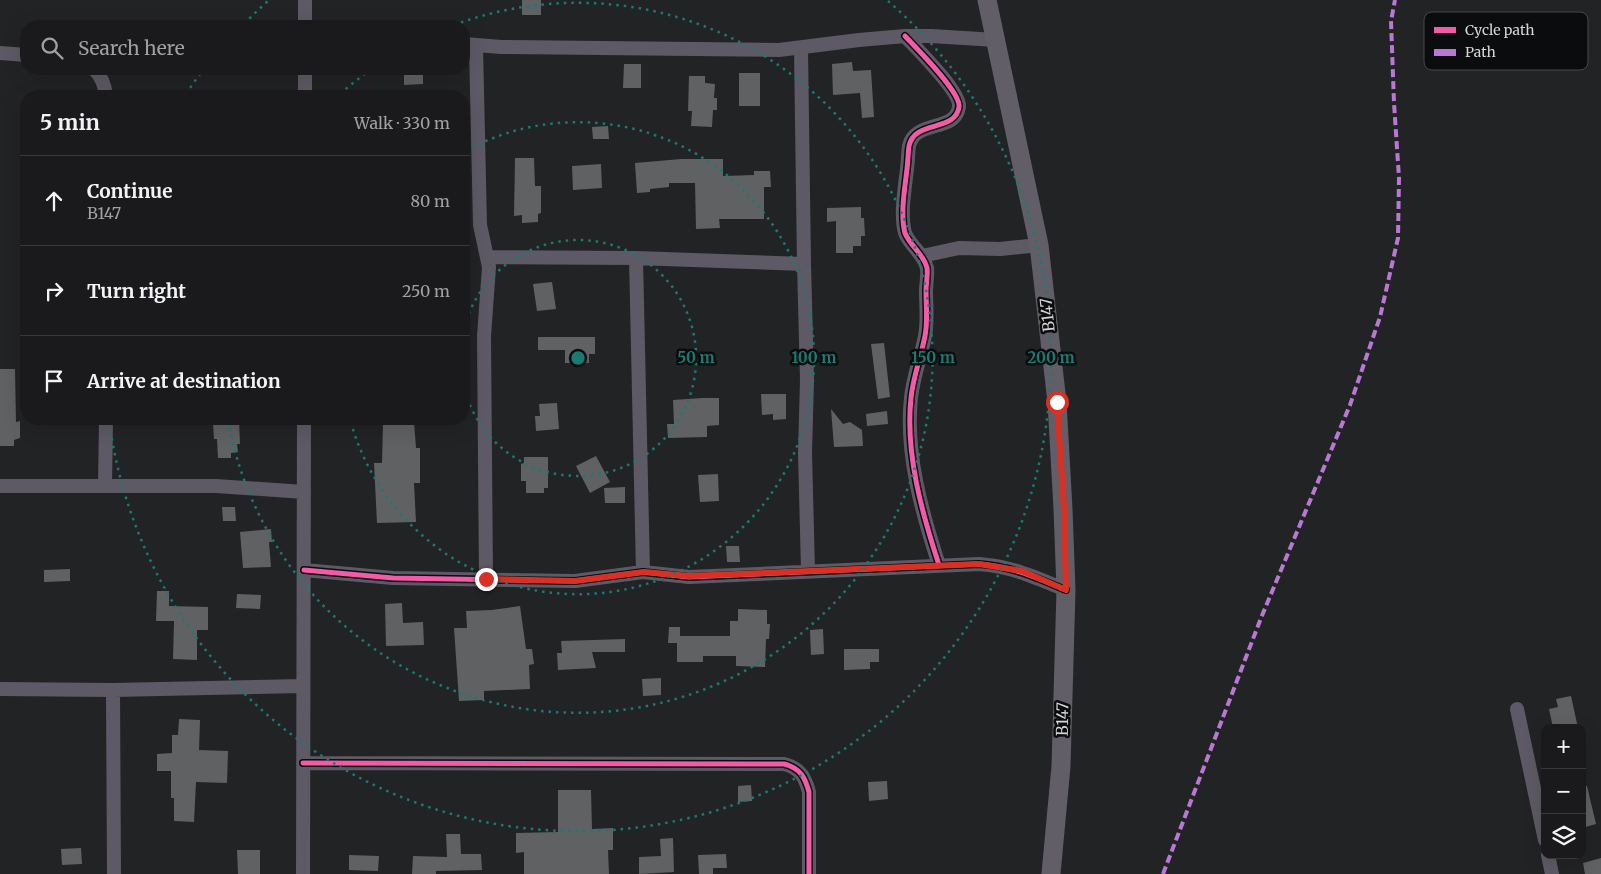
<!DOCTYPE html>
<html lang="en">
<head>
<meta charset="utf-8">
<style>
  body { margin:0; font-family:Merriweather,serif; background:#272729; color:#f1f3f6 }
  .controls { position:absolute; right:15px; bottom:15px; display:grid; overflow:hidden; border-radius:10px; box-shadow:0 5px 20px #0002 }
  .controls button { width:45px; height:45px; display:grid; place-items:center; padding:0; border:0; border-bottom:1px solid #38383b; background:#1a1a1c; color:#f1f3f6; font:25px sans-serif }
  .stop { position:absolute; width:15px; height:15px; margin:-11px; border:4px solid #d93025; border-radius:50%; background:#fff }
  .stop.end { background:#d93025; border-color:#fff; box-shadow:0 1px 5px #0008 }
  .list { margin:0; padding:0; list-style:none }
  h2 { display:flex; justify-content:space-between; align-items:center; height:65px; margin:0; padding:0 20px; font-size:21px }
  h2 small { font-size:16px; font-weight:400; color:#9fa1a3 }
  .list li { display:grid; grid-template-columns:32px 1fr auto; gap:15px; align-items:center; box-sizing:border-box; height:90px; padding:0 20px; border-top:1px solid #38383b }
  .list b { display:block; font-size:19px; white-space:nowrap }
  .list p { margin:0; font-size:16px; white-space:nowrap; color:#9fa1a3 }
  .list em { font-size:16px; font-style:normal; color:#9fa1a3 }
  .icon { flex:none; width:28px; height:28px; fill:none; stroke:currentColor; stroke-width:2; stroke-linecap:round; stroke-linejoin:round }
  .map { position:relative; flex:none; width:1601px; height:874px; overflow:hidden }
  .search { position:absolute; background:#1a1a1c; box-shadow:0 5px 20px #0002; left:20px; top:20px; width:450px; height:55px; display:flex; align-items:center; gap:12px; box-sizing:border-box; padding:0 18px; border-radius:20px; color:#9fa1a3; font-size:19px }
  .panel { position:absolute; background:#1a1a1c; box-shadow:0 5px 20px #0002; left:20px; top:90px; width:450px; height:335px; border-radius:20px }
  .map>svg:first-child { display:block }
</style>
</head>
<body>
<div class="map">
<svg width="1601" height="874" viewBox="0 0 1601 874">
  <rect width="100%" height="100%" fill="#222325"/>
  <!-- building -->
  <path fill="#606163" d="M522 0H541V15H522Z
    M852 62 853 71 871 70 874 117 862 118 860 93 833 95 832 64Z
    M624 64H641V88H623Z
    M404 69H423V84L404 85Z
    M739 73H760V106H739Z
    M689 76H705V83L715 84 714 98H717V110H713L712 127 691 126 692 111H688Z
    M608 126 609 139H593L592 127Z
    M515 158H534L535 186H541V213L538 214V222L522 223V215L514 216Z
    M681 159H723V176L754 175V171H770L771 187H764V219H719L720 228 696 229 695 183H669V187L650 189V192L637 193 635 163Z
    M601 164 602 188 573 190 572 166Z
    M861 207V218H864L865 236H861V246H853V253H836V221L827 222V208Z
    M552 282 556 309 537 311 533 284Z
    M538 337H595V354H589V363H565V350H538Z
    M884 343 890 397 878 399 871 344Z
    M0 369H15L16 422 20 421V438L14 440V446H0Z
    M761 394H786V419L773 420V414L762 415Z
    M702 398H719V425L707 426V437L668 438 667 424H674L673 400Z
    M557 403 559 429 536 431 535 416H540L539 404Z
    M831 409 843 424 850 422 862 430 863 446 834 447Z
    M887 411 888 424 867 426 866 414Z
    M217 419H239L240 444H237L238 452 231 453V458H218L217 439H214L213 424H217Z
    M414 422 416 448H420V483H414L416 522 377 523 374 463H382L383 424Z
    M596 456 610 482 590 493 576 466Z
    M524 457H548V488H544V493H526V481H521V464L524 463Z
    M718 474 719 501 700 502 698 475Z
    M625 487V503H605L604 488Z
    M222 507H235L236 521H223Z
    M271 529 272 542H269L271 567 243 568 240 532Z
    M726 546H739L740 562H727Z
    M70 569V581L44 582V570Z
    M157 591H169V606L208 607V630H197V660L173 659 174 621H156Z
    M237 594 261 595 260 609 236 608Z
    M402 603 403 623 423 622 424 645 386 646 385 604Z
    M520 606 526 649H532L534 664 529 665 530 689 484 691V700L459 701 454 628H467L466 611 492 610Z
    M738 609 767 610V624H770L769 639H766L765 667 736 666V656H703V662H677V643H668L669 627H680V636H730V621H738Z
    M823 629 824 654 811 655 810 630Z
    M625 639V652H592L596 668 558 670 557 653H562L561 641Z
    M844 649H879V662H870V669L844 670Z
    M661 678V695L643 696 642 679Z
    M1571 696 1578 728H1553L1549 709 1558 707 1556 699Z
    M179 719 200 720 199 750 228 751 227 783 196 782 194 822 174 821V798H171V771H157V754L172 753V735H178Z
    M887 781 888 799 869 801 868 782Z
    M751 785 752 801 738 802V786Z
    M1582 786H1587L1596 824 1582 828Z
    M558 790H591L592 829 613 828V850H608L609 874H524V852L516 853V833L558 832Z
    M446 834H460L461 854H481L482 870 436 871V874H412L413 856 447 857Z
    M673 838 674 872 639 874V857L661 856 660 839Z
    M81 848 82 864 62 865 61 849Z
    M237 850H260V874H238Z
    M726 854 727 868H713V874H699L698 855Z
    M349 855 379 856 378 871 349 870Z
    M1601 858V874H1585L1583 863Z"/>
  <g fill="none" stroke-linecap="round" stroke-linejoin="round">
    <!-- minor -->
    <path stroke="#5e5a65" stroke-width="14" d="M305 26V0
      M905 36C916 48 961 92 959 107 955 133 915 119 909 146 908 153 908 161 907 169 905 187 900 215 905 233 910 246 924 254 927 268 928 275 926 284 926 291 926 305 928 321 925 336 921 357 913 377 911 398 905 453 922 513 939 565
      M464 44 501 47 779 50 859 40 905 36H931L996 40
      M476 46 480 225 489 267 484 336 486 579
      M801 48 804 264 807 380 805 453 808 570
      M0 53 26 55
      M94 69C102 77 105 85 106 96
      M305 96V69
      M922 256 959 248 1000 249 1039 245
      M487 257 636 258 804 264
      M636 258 643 572
      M0 486H216L304 492
      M105 486 106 419
      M304 570 393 578 575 581 643 572 689 577 979 564C1011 566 1037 578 1066 590
      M0 689 113 690 303 686
      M113 690 114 874
      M1517 709 1545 840
      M303 763 784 764C800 768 805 777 809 792V874
      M1548 855 1552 874
      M303 874 304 419"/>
    <!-- secondary -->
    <path stroke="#625e68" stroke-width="19" d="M987 0 1039 245 1057 402 1063 509 1066 590 1061 766 1051 874"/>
    <!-- quiet -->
    <path stroke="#ba77d6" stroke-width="4" stroke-dasharray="8 4" stroke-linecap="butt" d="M1163 874 1261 618 1350 405 1380 317 1398 238 1399 178 1394 103 1391 21 1395 0"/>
    <!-- cycleway casing -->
    <g stroke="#0b0c0d" stroke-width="8">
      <path id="cycleway" d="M905 36C916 48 961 92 959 107 955 133 915 119 909 146 908 153 908 161 907 169 905 187 900 215 905 233 910 246 924 254 927 268 928 275 926 284 926 291 926 305 928 321 925 336 921 357 913 377 911 398 905 453 922 513 939 565
        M304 570 393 578 575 581 643 572 689 577 979 564C1011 566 1037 578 1066 590
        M303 763 784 764C800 768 805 777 809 792V874"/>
    </g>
    <!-- cycleway -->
    <use href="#cycleway" stroke="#f35aa7" stroke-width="5"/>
  </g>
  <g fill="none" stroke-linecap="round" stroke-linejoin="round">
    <!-- route -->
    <path stroke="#d93025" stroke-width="6" d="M486 579 575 581 644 572 689 576 979 564 1022 571 1066 590 1064 509 1057 402"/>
  </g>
  <!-- distance rings -->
  <g fill="none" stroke="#197b73" stroke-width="2.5" stroke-dasharray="2.5 5">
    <path d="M464 328A118 118 0 1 1 464 388"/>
    <path d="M465 151A236 236 0 1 1 350 419"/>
    <path d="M340 94A355 355 0 0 1 372 69M454 25A355 355 0 1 1 228 420"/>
    <path d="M186 94A473 473 0 0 1 203 70M244 24A473 473 0 0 1 268 1M888 1A473 473 0 1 1 109 420"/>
  </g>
  <g text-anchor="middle" stroke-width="5" stroke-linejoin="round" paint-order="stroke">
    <!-- street labels -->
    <g font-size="16" fill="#d5d5d8" stroke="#0b0c0d">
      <text transform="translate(1047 315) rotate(-96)" y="6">B147</text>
      <text transform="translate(1062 719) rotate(-89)" y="6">B147</text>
    </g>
  </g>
  <!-- legend -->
  <rect x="1424" y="12" width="164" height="58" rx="8" fill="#0b0c0d" stroke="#48484a" stroke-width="1"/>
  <rect x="1434" y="27" width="22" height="6" fill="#f35aa7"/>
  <rect x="1434" y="49" width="22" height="7" fill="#ba77d6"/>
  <g font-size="14" fill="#d5d5d8">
    <text x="1465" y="35">Cycle path</text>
    <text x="1465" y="57">Path</text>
  </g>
  <circle cx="578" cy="358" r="8" fill="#197b73" stroke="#0b0c0d" stroke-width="2.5"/>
  <g font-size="15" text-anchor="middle" font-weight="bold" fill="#197b73" stroke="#0b0c0d" stroke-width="5" stroke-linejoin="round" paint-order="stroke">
    <text x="696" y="363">50 m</text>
    <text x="814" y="363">100 m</text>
    <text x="933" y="363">150 m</text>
    <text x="1051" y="363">200 m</text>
  </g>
</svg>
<div class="controls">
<button>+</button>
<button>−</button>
<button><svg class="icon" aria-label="layers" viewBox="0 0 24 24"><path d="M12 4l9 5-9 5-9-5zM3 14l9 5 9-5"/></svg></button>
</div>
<div class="stop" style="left:1057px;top:402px"></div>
<div class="stop end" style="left:486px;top:579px"></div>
<div class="search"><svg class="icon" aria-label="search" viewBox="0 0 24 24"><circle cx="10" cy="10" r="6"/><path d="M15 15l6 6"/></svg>Search here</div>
<section class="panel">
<h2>5 min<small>Walk · 330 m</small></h2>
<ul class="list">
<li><svg class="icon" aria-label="ahead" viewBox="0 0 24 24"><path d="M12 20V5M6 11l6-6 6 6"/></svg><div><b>Continue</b><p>B147</p></div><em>80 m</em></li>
<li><svg class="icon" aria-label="right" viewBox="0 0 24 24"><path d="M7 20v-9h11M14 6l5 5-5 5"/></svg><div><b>Turn right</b></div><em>250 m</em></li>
<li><svg class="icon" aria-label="arrive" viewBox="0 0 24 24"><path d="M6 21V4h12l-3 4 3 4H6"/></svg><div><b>Arrive at destination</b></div></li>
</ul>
</section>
</div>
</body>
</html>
